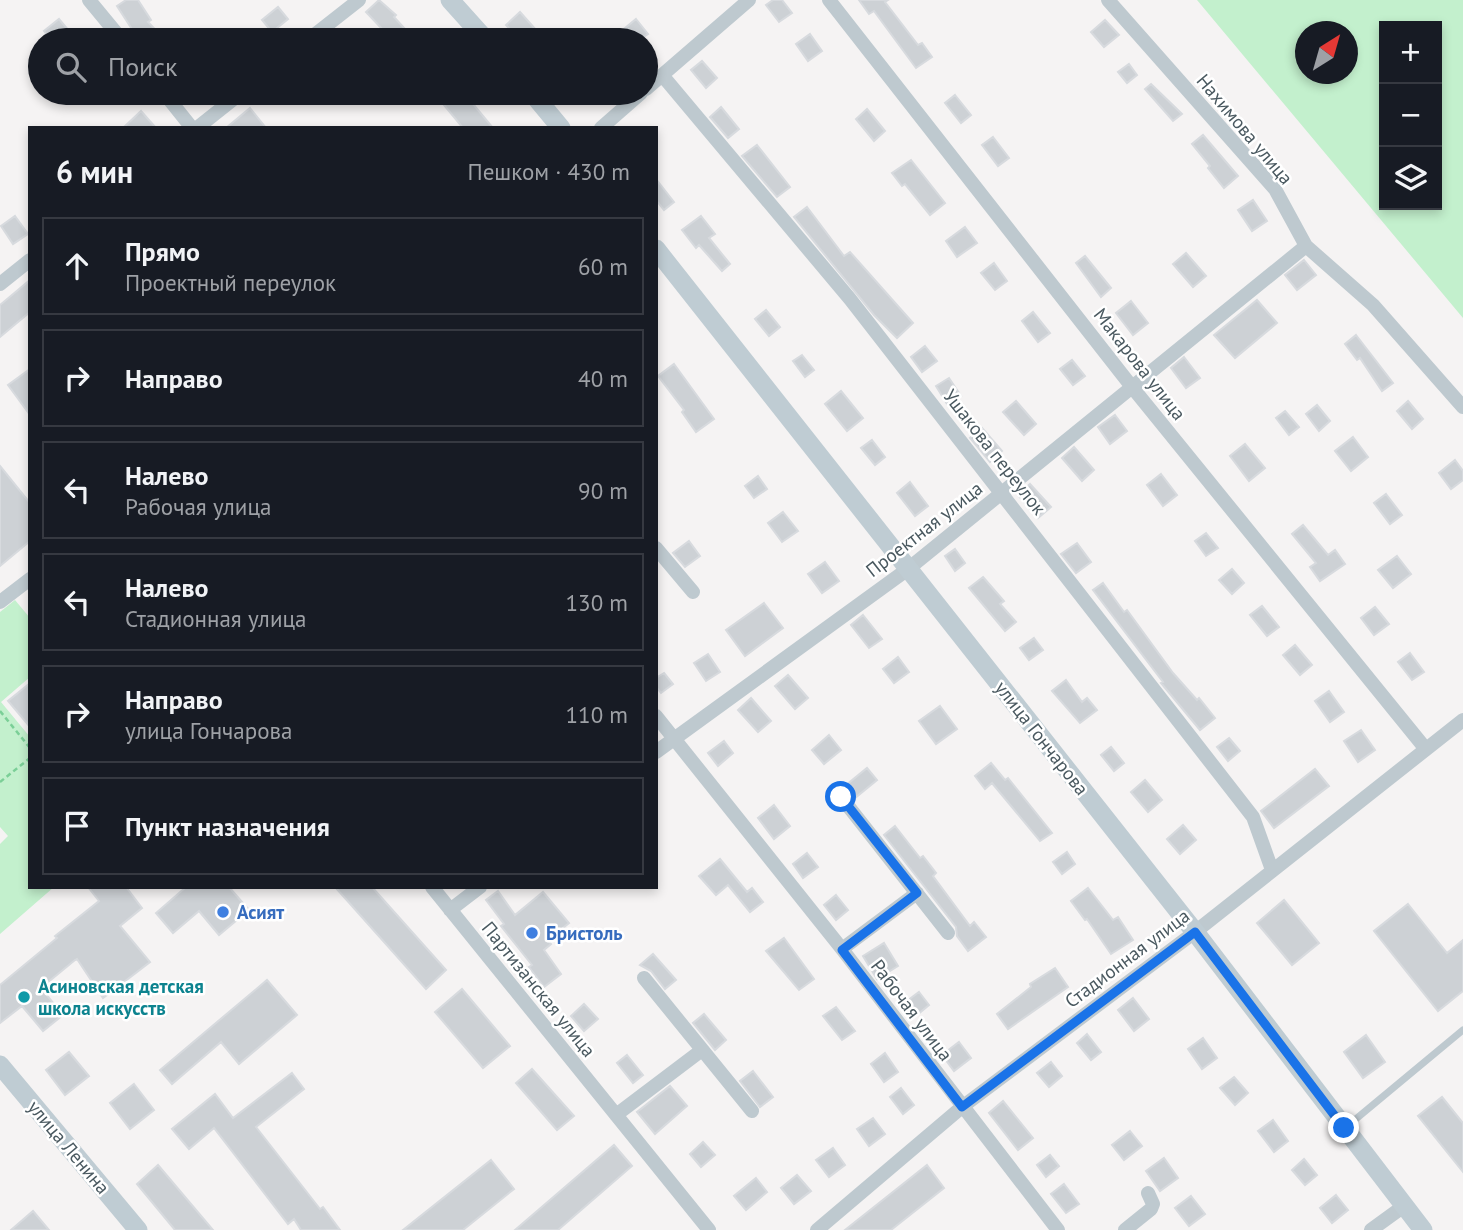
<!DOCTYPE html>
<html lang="ru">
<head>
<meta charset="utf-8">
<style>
  body { margin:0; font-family:"PT Sans",sans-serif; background:#242831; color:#f1f3f6 }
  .controls { position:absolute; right:21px; top:21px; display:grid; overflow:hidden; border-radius:0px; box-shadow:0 4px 10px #0003 }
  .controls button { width:63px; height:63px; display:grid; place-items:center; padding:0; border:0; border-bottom:2px solid #363941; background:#171b24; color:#f1f3f6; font:35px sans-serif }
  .compass { position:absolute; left:1295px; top:21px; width:63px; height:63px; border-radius:50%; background:#171b24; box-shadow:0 4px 10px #0003; rotate:37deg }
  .stop { position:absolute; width:21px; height:21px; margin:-16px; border:5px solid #1a73e8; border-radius:50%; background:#fff }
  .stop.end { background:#1a73e8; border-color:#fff; box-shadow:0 2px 7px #0008 }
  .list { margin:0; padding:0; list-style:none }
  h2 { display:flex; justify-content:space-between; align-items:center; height:91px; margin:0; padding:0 28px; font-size:30px }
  h2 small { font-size:23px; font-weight:400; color:#9ea1a6 }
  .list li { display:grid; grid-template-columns:46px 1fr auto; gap:21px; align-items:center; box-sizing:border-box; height:98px; margin:0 14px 14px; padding:0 14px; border:2px solid #363941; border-radius:0px }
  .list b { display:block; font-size:26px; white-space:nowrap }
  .list p { margin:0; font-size:23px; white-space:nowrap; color:#9ea1a6 }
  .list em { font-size:23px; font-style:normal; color:#9ea1a6 }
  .icon { flex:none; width:38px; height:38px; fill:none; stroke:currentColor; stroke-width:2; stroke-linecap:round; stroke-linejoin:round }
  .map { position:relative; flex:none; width:1463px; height:1230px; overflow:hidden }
  .search { position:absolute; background:#171b24; box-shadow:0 4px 10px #0003; left:28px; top:28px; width:630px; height:77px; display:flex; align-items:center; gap:18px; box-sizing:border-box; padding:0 24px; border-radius:38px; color:#9ea1a6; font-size:26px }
  .panel { position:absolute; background:#171b24; box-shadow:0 4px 10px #0003; left:28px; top:126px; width:630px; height:763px; border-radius:0px }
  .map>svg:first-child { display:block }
</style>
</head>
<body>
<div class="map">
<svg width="1463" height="1230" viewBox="0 0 1463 1230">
  <rect width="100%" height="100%" fill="#f5f3f3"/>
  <!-- green -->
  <path fill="#c3f0cd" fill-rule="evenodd" d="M1197 0H1463V318ZM1384 26H1437V205H1384ZM1306 32H1348V74H1306Z
    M15 600 30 618V677L1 702 30 737V887H54L0 934V844L8 836 0 827V612Z"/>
  <!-- building -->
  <path fill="#cdd1d5" stroke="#d7dade" stroke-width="2" d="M126 0H138L151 20 148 22 165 40H139L117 6Z
    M379 0 396 15 394 17 415 40H377L385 32 366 12Z
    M773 0H782L792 13 779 22 766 5Z
    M859 0H888L885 2 918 45 922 43 932 57 916 68 874 11 869 14Z
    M278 7 288 19 272 32 262 20Z
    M520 12 545 40H520L506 25Z
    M59 19 70 32 60 40H51L44 31Z
    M636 19 648 34 639 40H624L619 33Z
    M1105 20 1119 35 1104 47 1091 32Z
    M810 34 822 51 808 61 796 44Z
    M702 61 717 78 706 88 691 70Z
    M1129 64 1137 75 1127 83 1118 72Z
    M1151 84 1182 114 1173 121 1145 89Z
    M434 93H464L493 128H463Z
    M955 95 971 115 961 123 945 103Z
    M721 107 739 129 728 138 710 117Z
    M250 108 266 128H226Z
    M867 109 885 131 874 141 856 119Z
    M141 111 156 128H123Z
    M1203 135 1238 176 1224 188 1208 168 1210 166 1192 144Z
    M993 137 1009 158 998 166 982 145Z
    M757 145 790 187 777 197 742 156Z
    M911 160 945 203 930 215 905 184 902 186 892 173Z
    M656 179 674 202 664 210 656 200Z
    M1253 200 1267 221 1252 231 1238 210Z
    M807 207 844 256 850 252 913 323 897 338 874 315 794 217Z
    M15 216 28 234 13 244 1 226Z
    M701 216 715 234 709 238 730 264 722 271 699 245 696 248 682 230Z
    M965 227 977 243 957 257 946 241Z
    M1186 253 1206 276 1193 287 1173 264Z
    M1085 256 1111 288 1101 297 1076 263Z
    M1304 260 1316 275 1297 290 1285 275Z
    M994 263 1007 281 995 290 981 273Z
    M30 280V312L0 337V305Z
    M1257 300 1277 323 1235 358 1214 335Z
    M1131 301 1148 323 1133 335 1116 313Z
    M766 310 780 327 769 336 755 319Z
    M1033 312 1050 333 1038 342 1022 321Z
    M1356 335 1393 383 1382 391 1360 358 1357 360 1345 344Z
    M925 346 937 361 922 372 911 357Z
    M802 355 814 370 805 377 793 361Z
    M1184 357 1200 378 1186 388 1171 368Z
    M1072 360 1085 376 1073 385 1060 369Z
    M674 364 714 419 696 432 682 412 684 410 658 376Z
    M30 369V415L8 385Z
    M949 378 961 396 947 404 936 386Z
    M841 391 863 418 847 431 825 404Z
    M1016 401 1036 424 1024 435 1003 412Z
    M1408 401 1423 419 1412 429 1397 411Z
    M1317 405 1330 421 1319 431 1306 414Z
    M1285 411 1299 427 1289 435 1276 418Z
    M1115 415 1127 431 1110 444 1098 427Z
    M982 428 1002 451 990 462 970 438Z
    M1353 437 1368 457 1351 471 1335 451Z
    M872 440 885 457 875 465 861 448Z
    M1245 444 1265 468 1249 481 1230 456Z
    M1074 447 1094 470 1082 481 1062 458Z
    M1455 460 1463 471V480L1451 489 1439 473Z
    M0 466 30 503V541L0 566Z
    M1161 474 1177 495 1163 506 1147 485Z
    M758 476 767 489 754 498 745 486Z
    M910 482 928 506 915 516 897 493Z
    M1030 484 1051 507 1038 518 1018 495Z
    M1386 494 1402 515 1390 524 1374 503Z
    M783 512 798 531 782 542 768 523Z
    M1303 525 1328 555 1335 550 1345 564 1320 581 1310 567 1316 563 1292 534Z
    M1206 533 1218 548 1206 556 1195 541Z
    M689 541 700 556 685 567 673 553Z
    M1077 543 1091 562 1076 573 1061 554Z
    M955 549 965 563 955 571 945 556Z
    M1397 556 1411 574 1393 588 1378 570Z
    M825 562 839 581 822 593 808 574Z
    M1232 569 1244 583 1232 594 1219 580Z
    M983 577 1004 601 1000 604 1016 622 1005 631 969 588Z
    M1103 583 1124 612 1127 610 1173 673 1197 700 1199 698 1215 718 1200 730 1161 683 1163 682 1093 590Z
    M764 603 783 628 745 656 726 630Z
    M1262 606 1279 627 1267 636 1250 615Z
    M1375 607 1389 624 1374 635 1361 618Z
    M863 615 882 639 869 648 851 625Z
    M1034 638 1043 650 1029 660 1020 648Z
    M1295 645 1312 665 1300 675 1283 655Z
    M1410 653 1424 672 1412 680 1398 662Z
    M708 654 720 672 706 681 694 663Z
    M898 657 909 672 894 683 883 669Z
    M664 673 673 684 661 693 656 687V678Z
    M788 675 808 698 795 709 775 686Z
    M1066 680 1082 702 1087 698 1097 710 1080 723 1052 691Z
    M30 683V727L8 701Z
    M1329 691 1344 712 1330 722 1315 701Z
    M751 698 771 721 758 732 738 710Z
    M940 706 957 729 936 744 919 721Z
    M1361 730 1375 750 1358 762 1344 741Z
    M829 735 841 750 824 764 812 750Z
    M1229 738 1240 751 1228 761 1217 747Z
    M724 741 733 753 718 766 708 753Z
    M1111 747 1124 763 1114 771 1101 755Z
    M991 763 1005 780 1008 778 1052 833 1040 841 992 783 985 789 975 776Z
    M867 768 877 780 855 798 845 786Z
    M1315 769 1329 786 1274 828 1261 811Z
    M1145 780 1162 800 1148 812 1131 792Z
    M774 805 790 826 774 839 758 818Z
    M1183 825 1196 840 1180 854 1167 839Z
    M895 826 920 858 923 856 936 873 933 876 970 926 974 922 986 937 968 951 957 936 956 927 884 835Z
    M1067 852 1075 864 1062 874 1053 862Z
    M807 853 818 867 803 878 793 864Z
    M720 859 747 892 752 888 763 902 750 912 728 885 716 895 699 876Z
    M88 887H126L142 908 120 926 150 962 103 998 77 959 75 960 41 988 63 1015 43 1031 22 1006 0 1023V985L57 938 55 936 99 901Z
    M186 887H229L249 910 219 935 199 911 173 933 156 913Z
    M335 887H372L446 970 426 989Z
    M1088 888 1113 920 1118 917 1133 940 1111 954 1087 919 1085 920 1071 901Z
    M498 891 515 915 543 892 569 923 548 940 551 944 544 950 561 974 544 987 529 967 532 965 501 926 504 924 486 900Z
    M836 895 848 910 836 920 824 905Z
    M1284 900 1319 943 1292 965 1257 923Z
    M1408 904 1447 953 1463 940V991L1438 1011 1374 931Z
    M784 938 814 979 799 990 766 951Z
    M884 943 898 966 877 979 863 956Z
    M653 954 676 980 665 989 651 971 640 965Z
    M1055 968 1068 987 1008 1029 997 1014 1031 987 1030 984Z
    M267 980 297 1015 239 1064 221 1042 172 1084 160 1070Z
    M462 989 510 1046 483 1068 435 1012Z
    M919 992 929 1005 917 1015 907 1001Z
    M1133 998 1149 1019 1134 1031 1118 1010Z
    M584 1004 598 1019 584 1031 571 1016Z
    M836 1007 855 1031 842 1040 823 1016Z
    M704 1014 726 1040 715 1050 693 1023Z
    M1087 1034 1101 1052 1091 1060 1077 1043Z
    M1366 1035 1385 1062 1363 1078 1344 1052Z
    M1203 1038 1217 1058 1202 1069 1188 1049Z
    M959 1042 971 1058 954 1071 942 1055Z
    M69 1052 89 1076 65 1095 46 1070Z
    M885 1053 898 1072 884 1082 871 1064Z
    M627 1055 643 1075 633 1083 617 1063Z
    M1051 1062 1062 1076 1049 1087 1037 1073Z
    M532 1069 574 1116 557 1130 516 1083Z
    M753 1071 773 1097 760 1107 740 1081Z
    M292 1073 304 1089 256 1127 320 1209 323 1207 340 1230H301L294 1219 288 1224 214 1128 189 1149 172 1129 215 1094 233 1118Z
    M1234 1077 1248 1093 1235 1105 1220 1088Z
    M134 1084 154 1110 130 1129 110 1103Z
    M670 1086 687 1106 655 1134 637 1112Z
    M901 1088 914 1105 903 1114 890 1097Z
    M1442 1097 1463 1123V1172L1418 1116Z
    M1003 1101 1033 1138 1018 1150 989 1113Z
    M873 1118 885 1134 869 1146 857 1129Z
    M1273 1120 1288 1141 1274 1152 1258 1131Z
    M1130 1131 1142 1146 1124 1160 1112 1145Z
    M703 1142 715 1155 701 1167 690 1154Z
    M614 1145 632 1166 558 1230H515Z
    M833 1148 845 1165 829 1177 816 1160Z
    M1050 1155 1059 1166 1046 1177 1037 1165Z
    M1164 1158 1178 1178 1160 1191 1146 1171Z
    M1304 1159 1317 1175 1305 1185 1292 1170Z
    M491 1160 514 1189 463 1230H403Z
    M158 1165 213 1230H175L137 1184Z
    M927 1165 944 1188 891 1230H845Z
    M797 1175 811 1191 794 1204 781 1188Z
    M756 1178 767 1192 746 1210 734 1196Z
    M1064 1184 1079 1204 1066 1213 1051 1194Z
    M1336 1195 1348 1210 1332 1223 1320 1208Z
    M1191 1196 1205 1214 1189 1226 1175 1208Z
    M33 1211 49 1230H11Z"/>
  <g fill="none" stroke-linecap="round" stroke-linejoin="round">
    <!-- path -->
    <path stroke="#7bcf97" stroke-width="2.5" stroke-dasharray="5 3.5" stroke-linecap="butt" d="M0 711 30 748
      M0 782 30 758"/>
    <!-- lane -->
    <path stroke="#bec9cf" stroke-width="7" d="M1345 1128 1463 1030"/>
    <!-- street -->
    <path stroke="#bec9cf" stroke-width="14" d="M89 0 122 40
      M829 0 1132 387 1425 748
      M1108 0 1275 189 1306 246 1373 305 1463 407
      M308 40 359 0
      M662 75 850 299 1253 817 1272 870
      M646 89 749 0
      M164 93 192 128
      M197 128 241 93
      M601 128 641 93
      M0 284 30 260
      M656 548 693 592
      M0 602 30 579
      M656 716 842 949 1058 1230
      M656 752 908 569 1306 246
      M841 797 948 933
      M432 887 709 1230
      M450 910 480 887
      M842 949 917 893
      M644 978 752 1111
      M616 1115 702 1050
      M817 1230 962 1107 1195 932 1463 720
      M1125 1230 1151 1209 1153 1204 1148 1193
      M1371 1230 1404 1206"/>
    <!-- secondary -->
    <path stroke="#bfccd3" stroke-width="19" d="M450 0 486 40
      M532 93 561 128
      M656 249 1195 932 1423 1230
      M0 1065 138 1230"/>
  </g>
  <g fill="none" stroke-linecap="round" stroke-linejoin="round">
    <!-- route -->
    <path stroke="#1a73e8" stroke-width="9" d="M841 797 917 893 842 950 962 1107 1195 932 1344 1128"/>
  </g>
  <!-- markers -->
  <g fill="#3f7fe0" stroke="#fff" stroke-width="2.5">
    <circle cx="223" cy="912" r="7"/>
    <circle cx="532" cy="933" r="7"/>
  </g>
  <circle fill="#0f9aa8" stroke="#fff" stroke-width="2.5" cx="24" cy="997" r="7"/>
  <g text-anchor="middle" stroke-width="5" stroke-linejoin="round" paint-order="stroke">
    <!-- street labels -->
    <g font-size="19" fill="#4a5960" stroke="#fff">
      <text transform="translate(1245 129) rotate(50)" y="7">Нахимова улица</text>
      <text transform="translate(1140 364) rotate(52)" y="7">Макарова улица</text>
      <text transform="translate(995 452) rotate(52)" y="7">Ушакова переулок</text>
      <text transform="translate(924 529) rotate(-38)" y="7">Проектная улица</text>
      <text transform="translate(1042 738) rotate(52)" y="7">улица Гончарова</text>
      <text transform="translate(1127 958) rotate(-37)" y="7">Стадионная улица</text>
      <text transform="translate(539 989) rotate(51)" y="7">Партизанская улица</text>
      <text transform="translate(912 1010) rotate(53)" y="7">Рабочая улица</text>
      <text transform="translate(69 1147) rotate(50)" y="7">улица Ленина</text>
    </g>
    <!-- shop labels -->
    <g font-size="19" font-weight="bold" fill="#366cbe" stroke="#fff" text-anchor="start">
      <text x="237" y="919">Асият</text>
      <text x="546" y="940">Бристоль</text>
    </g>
    <!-- culture labels -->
    <g font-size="19" font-weight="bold" fill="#0d838f" stroke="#fff" text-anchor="start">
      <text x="38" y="993">Асиновская детская<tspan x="38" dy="22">школа искусств</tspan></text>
    </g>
  </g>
</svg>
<div class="controls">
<button>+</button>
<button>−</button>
<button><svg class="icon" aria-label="layers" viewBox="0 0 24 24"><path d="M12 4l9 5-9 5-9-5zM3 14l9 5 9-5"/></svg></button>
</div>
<svg class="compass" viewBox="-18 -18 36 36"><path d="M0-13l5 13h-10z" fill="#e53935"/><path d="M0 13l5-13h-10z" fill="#9ea1a6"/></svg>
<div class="stop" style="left:841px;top:797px"></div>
<div class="stop end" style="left:1344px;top:1128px"></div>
<div class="search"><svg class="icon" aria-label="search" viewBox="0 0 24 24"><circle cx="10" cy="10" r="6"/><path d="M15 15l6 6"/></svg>Поиск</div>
<section class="panel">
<h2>6 мин<small>Пешком · 430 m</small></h2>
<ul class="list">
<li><svg class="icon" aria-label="ahead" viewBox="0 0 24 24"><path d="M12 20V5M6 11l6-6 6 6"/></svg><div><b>Прямо</b><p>Проектный переулок</p></div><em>60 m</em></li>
<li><svg class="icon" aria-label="right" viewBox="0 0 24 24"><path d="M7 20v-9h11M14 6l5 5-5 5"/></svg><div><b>Направо</b></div><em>40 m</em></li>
<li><svg class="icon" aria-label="left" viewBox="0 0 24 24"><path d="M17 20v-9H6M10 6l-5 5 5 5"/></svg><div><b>Налево</b><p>Рабочая улица</p></div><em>90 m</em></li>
<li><svg class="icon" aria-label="left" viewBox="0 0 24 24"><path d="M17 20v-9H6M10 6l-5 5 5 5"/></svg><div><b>Налево</b><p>Стадионная улица</p></div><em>130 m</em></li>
<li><svg class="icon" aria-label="right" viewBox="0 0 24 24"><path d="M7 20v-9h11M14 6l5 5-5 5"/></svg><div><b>Направо</b><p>улица Гончарова</p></div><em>110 m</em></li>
<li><svg class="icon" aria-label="arrive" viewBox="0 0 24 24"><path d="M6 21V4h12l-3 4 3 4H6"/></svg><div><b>Пункт назначения</b></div></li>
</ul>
</section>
</div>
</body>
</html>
